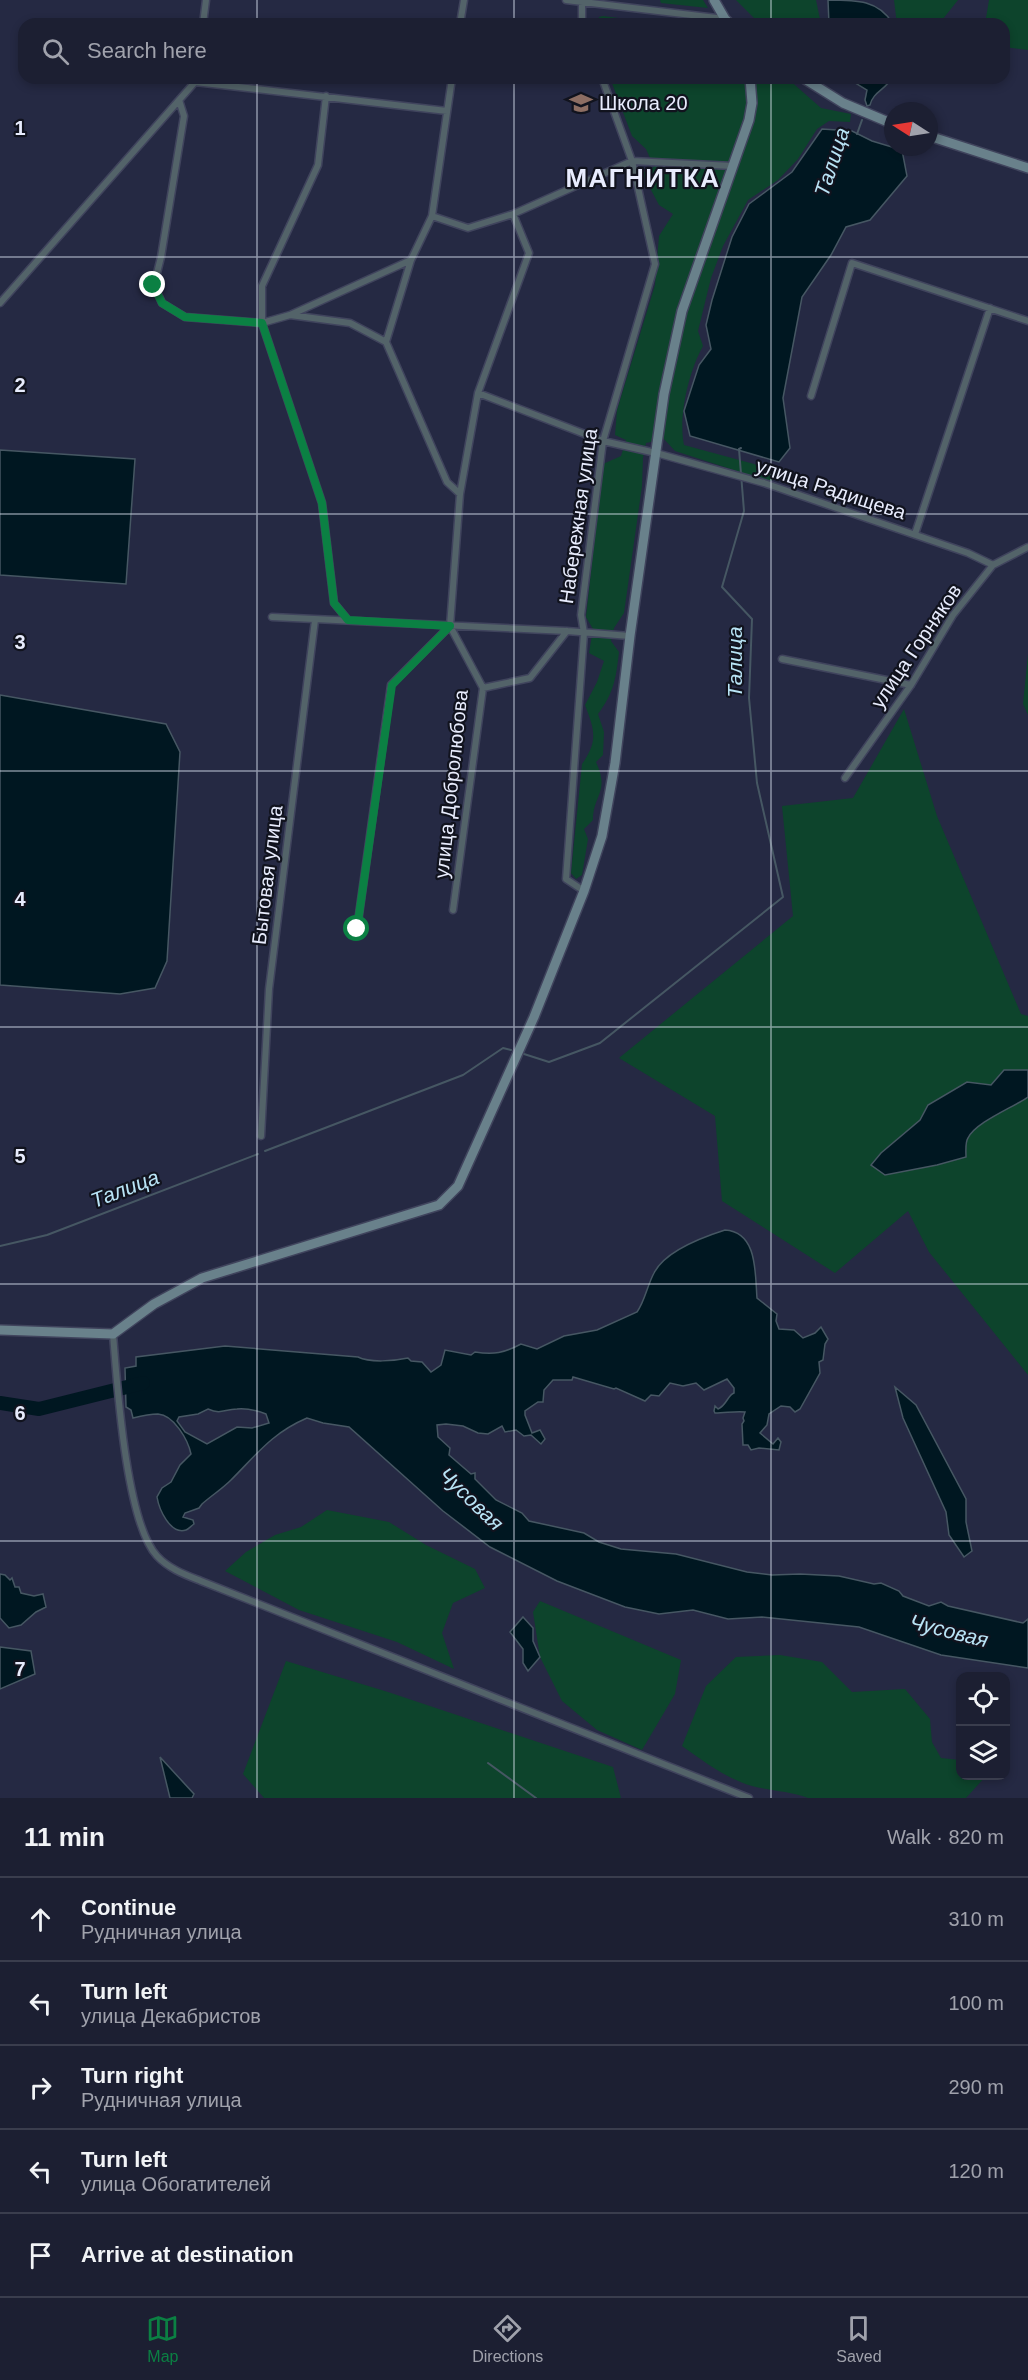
<!DOCTYPE html>
<html lang="en">
<head>
<meta charset="utf-8">
<style>
  body { margin:0; font-family:Helvetica,sans-serif; background:#25273a; color:#f1f3f6 }
  .controls { position:absolute; right:18px; bottom:18px; display:grid; overflow:hidden; border-radius:12px; box-shadow:0 3px 9px #0003 }
  .controls button { width:54px; height:54px; display:grid; place-items:center; padding:0; border:0; border-bottom:2px solid #3a3d4d; background:#1c1f32; color:#f1f3f6; font:30px sans-serif }
  .compass { position:absolute; left:884px; top:102px; width:54px; height:54px; border-radius:50%; background:#1c1f32; box-shadow:0 3px 9px #0003; rotate:282deg }
  .stop { position:absolute; width:18px; height:18px; margin:-14px; border:4px solid #0b8043; border-radius:50%; background:#fff }
  .stop.end { background:#0b8043; border-color:#fff; box-shadow:0 2px 6px #0008 }
  .list { margin:0; padding:0; list-style:none }
  h2 { display:flex; justify-content:space-between; align-items:center; height:78px; margin:0; padding:0 24px; font-size:26px }
  h2 small { font-size:20px; font-weight:400; color:#a0a2ac }
  .list li { display:grid; grid-template-columns:39px 1fr auto; gap:18px; align-items:center; box-sizing:border-box; height:84px; padding:0 24px; border-top:2px solid #3a3d4d }
  .list b { display:block; font-size:22px; white-space:nowrap }
  .list p { margin:0; font-size:20px; white-space:nowrap; color:#a0a2ac }
  .list em { font-size:20px; font-style:normal; color:#a0a2ac }
  .icon { flex:none; width:33px; height:33px; fill:none; stroke:currentColor; stroke-width:2; stroke-linecap:round; stroke-linejoin:round }
  .map { position:relative; flex:none; width:1028px; height:1798px; overflow:hidden }
  .search { position:absolute; background:#1c1f32; box-shadow:0 3px 9px #0003; left:18px; right:18px; top:18px; height:66px; display:flex; align-items:center; gap:15px; box-sizing:border-box; padding:0 21px; border-radius:18px; color:#a0a2ac; font-size:22px }
  .sheet { height:498px; background:#1c1f32 }
  nav { display:flex; justify-content:space-around; align-items:center; box-sizing:border-box; height:84px; border-top:2px solid #3a3d4d; background:#1c1f32; font-size:16px; color:#a0a2ac }
  nav a { display:grid; justify-items:center; gap:3px }
  nav .on { color:#0b8043 }
  .map>svg:first-child { display:block }
</style>
</head>
<body>
<div class="map">
<svg width="1028" height="1798" viewBox="0 0 1028 1798">
  <rect width="100%" height="100%" fill="#252943"/>
  <!-- green -->
  <path fill="#0d442c" d="M660 0H703L708 8 661 3Z
    M736 0H816L821 24H760Z
    M894 0H958L939 24H897Z
    M989 0H1028V50L1004 47V24H985Z
    M603 16 664 24H597L599 17Z
    M610 78H787L821 108 851 114 850 122 829 121 817 129 798 159 778 180 748 200 723 246 711 278 698 331 703 346C689 371 678 416 684 445L754 464 775 473 771 482 675 451 664 439 646 443 643 458 642 486 624 613 614 628 611 641 619 652C616 678 614 693 598 714L604 732 603 755 596 762C610 792 593 795 593 820L584 829 588 839 582 875 576 879 571 873 582 764C598 741 595 731 585 705L597 682 604 661 589 653 593 629 586 617 603 464 621 456 626 440 615 435 617 410 655 285 659 236 673 214 659 205 642 173 654 167 646 149 632 136Z
    M1028 654V715L1023 704Z
    M904 709 937 816 1021 1014 1028 1016V1375L929 1252 908 1211 835 1273 722 1201 715 1116 619 1058 793 916 782 806 853 798Z
    M327 1510 389 1522 426 1545 475 1569 485 1588 453 1603 442 1633 454 1669 397 1642 299 1610 225 1571 246 1552 275 1535 301 1527Z
    M540 1601 681 1660 675 1694 642 1750 597 1730 562 1701 540 1657 533 1612Z
    M780 1655 822 1662 852 1692 905 1689 930 1719 932 1742 941 1758 960 1760V1776H986L966 1798H808C790 1791 771 1791 752 1786 727 1779 703 1761 682 1746L706 1686 736 1657Z
    M286 1661 388 1692 613 1767 621 1798H264L243 1774Z"/>
  <!-- water -->
  <path fill="#001721" stroke="#465763" stroke-width="1.5" fill-rule="evenodd" d="M828 0C857 0 879 0 893 24H829Z
    M847 78H892C885 90 873 92 870 105L867 106 865 100 867 90Z
    M822 129 852 131 872 141 902 150 907 176 870 220 846 227 831 255 802 297 783 398 790 448 779 462 690 436 684 411 699 365 711 349 706 325 712 300 732 237 749 204 792 172Z
    M0 450 135 459 126 584 0 575Z
    M0 695 166 724 180 752 167 961 155 988 120 994 0 985Z
    M1004 1070H1028V1097C1012 1108 976 1122 968 1138 965 1142 966 1152 966 1157L937 1165 885 1175 871 1165 881 1153 920 1120 928 1105 967 1082 991 1085Z
    M725 1230C758 1232 755 1274 757 1298L777 1314 776 1321 779 1329 794 1330 803 1338 815 1333 821 1327 828 1339 825 1344 823 1360 819 1362 820 1373 800 1409 795 1412 790 1407 781 1406 769 1414 767 1425 760 1433 773 1444 778 1438 781 1442 779 1450 759 1448 751 1450 748 1445H743L742 1424 744 1421 743 1418 745 1412C735 1411 726 1413 715 1413L714 1411 715 1406 718 1409C726 1406 728 1395 734 1393V1388L727 1379 704 1390 696 1383 683 1386 670 1383 659 1396 651 1395 645 1401 616 1388 614 1389 573 1377 572 1380H553L544 1390 543 1402H538L525 1411V1415L532 1433 540 1430 545 1439 541 1444 531 1435 524 1436 516 1430 505 1432 502 1426 488 1434 478 1433 463 1426 446 1424 437 1425 438 1437 450 1448 449 1455 471 1474 475 1473V1479L496 1500 522 1513 529 1521 584 1533 599 1542 621 1549 676 1554 747 1572 772 1575 800 1574 839 1576 874 1584 881 1583 899 1591 903 1596 929 1606 941 1602 948 1606 1023 1623 1028 1619V1668L941 1655 859 1627 762 1617 728 1619 693 1610 659 1614 625 1607 557 1581 490 1547 443 1511 349 1427 323 1423 307 1418C272 1433 257 1454 231 1480 222 1489 211 1496 202 1504L199 1508 185 1513 183 1517 193 1520 194 1524C191 1526 189 1529 186 1530 170 1535 159 1509 157 1497L162 1488 171 1482 180 1465 191 1454C188 1440 174 1415 158 1414 150 1414 141 1416 133 1418L131 1410 126 1407 125 1368 136 1366V1357L225 1346 358 1357C370 1363 394 1361 408 1358L411 1361 422 1362 431 1372 441 1365 445 1350 471 1355 475 1352C494 1355 504 1353 521 1344L537 1349 564 1336 597 1330 637 1312C645 1301 647 1286 654 1273 665 1251 703 1237 725 1230ZM208 1409C222 1415 224 1409 237 1409 246 1408 258 1411 266 1414L269 1423 252 1428 237 1427 207 1444 185 1432 177 1421 179 1417 198 1414Z
    M895 1387 916 1405 966 1499V1522L972 1551 964 1557 949 1535 946 1512 903 1418Z
    M0 1574 5 1575 10 1580 12 1578 15 1587H19L21 1593 34 1596 43 1594 46 1607 36 1612 21 1625 9 1628 0 1618Z
    M523 1617 533 1628V1641L540 1657 528 1671 523 1663V1649L510 1632Z
    M0 1647 31 1651 35 1674 0 1689Z
    M160 1757 194 1794 192 1798H170Z"/>
  <g fill="none" stroke-linecap="round" stroke-linejoin="round">
    <!-- stream -->
    <path stroke="#465763" stroke-width="2" d="M857 134 862 120
      M524 1054 549 1062 600 1043 783 897 757 783 749 698 752 619 722 587 744 511 739 449 741 448
      M265 1151 463 1075 503 1048 511 1050
      M0 1246 47 1235 258 1154
      M488 1763 536 1798"/>
    <!-- river -->
    <path stroke="#001721" stroke-width="14" d="M0 1403 39 1409 143 1383"/>
    <!-- street casing -->
    <g stroke="#40445d" stroke-width="9">
      <path id="street" d="M566 0 725 19
        M203 24 206 0
        M460 24 464 0
        M582 24V1
        M195 82 447 111
        M326 96 318 165 262 286V323L322 503 334 603 348 620
        M179 100 184 116 161 257 154 285 162 303 185 317 262 323 290 315 411 260
        M432 216 468 228 513 214 632 161 733 166
        M0 303 195 82V78
        M290 315 350 323 386 342 447 482 460 494
        M386 342 411 260 432 216 452 78
        M478 393 603 441 656 453 764 483 968 553 993 565
        M811 396 852 263 1028 321
        M915 534 990 308
        M272 617 567 631 630 636
        M782 659 911 685
        M483 688 530 678 567 631
        M845 778 911 685 953 615 993 565 1028 547
        M584 891 566 879 584 633 581 615 603 441 655 264 632 161 602 78
        M453 910 483 688 450 626 460 494 478 393 529 253 513 214
        M357 929 391 685 450 626
        M261 1136 269 989 315 620
        M113 1334C117 1383 126 1523 157 1556 169 1569 186 1575 201 1581L749 1798"/>
    </g>
    <!-- secondary casing -->
    <g stroke="#40445d" stroke-width="12">
      <path id="secondary" d="M714 0 725 19 730 24
        M803 78 843 103 893 124
        M929 136 1028 168
        M0 1330 113 1334 154 1304 202 1278 439 1205 458 1186 534 1017 584 891 602 836 615 763 630 636 664 394 682 311 749 120 752 103 750 78"/>
    </g>
    <!-- street -->
    <use href="#street" stroke="#536369" stroke-width="6"/>
    <!-- secondary -->
    <use href="#secondary" stroke="#69818b" stroke-width="9"/>
  </g>
  <g fill="none" stroke-linecap="round" stroke-linejoin="round">
    <!-- route -->
    <path stroke="#0b8043" stroke-width="8" d="M153 285 162 303 185 317 262 323 322 503 334 603 348 620 450 626 392 685 357 929"/>
  </g>
  <!-- grid -->
  <path fill="none" stroke="#e8ecfd" stroke-width="1.5" stroke-opacity="0.55" d="M257 0V24M514 0V24M771 0V24M257 78V1798M514 78V1798M771 78V1798M0 257H1028M0 514H1028M0 771H1028M0 1027H1028M0 1284H1028M0 1541H1028"/>
  <!-- icons -->
  <defs>
    <g id="school-bare" transform="scale(1.8)"><path d="M0-5L7-2L0 1L-7-2ZM-4 1L0 2.5L4 1V4Q0 6-4 4Z" fill="#8d6e63" stroke="#11131e" stroke-width="2.5" paint-order="stroke"/></g>
  </defs>
  <g fill-rule="evenodd">
    <use href="#school-bare" x="581" y="103"/>
  </g>
  <g text-anchor="middle" stroke-width="4.5" stroke-linejoin="round" paint-order="stroke">
    <!-- poi labels -->
    <g font-size="20" fill="#e8ecfd" stroke="#11131e" text-anchor="start">
      <text x="599" y="110">Школа 20</text>
    </g>
    <!-- street labels -->
    <g font-size="20" fill="#e8ecfd" stroke="#11131e">
      <text transform="translate(831 489) rotate(18)" y="7">улица Радищева</text>
      <text transform="translate(578 516) rotate(-82)" y="7">Набережная улица</text>
      <text transform="translate(916 646) rotate(-56)" y="7">улица Горняков</text>
      <text transform="translate(451 784) rotate(-84)" y="7">улица Добролюбова</text>
      <text transform="translate(267 875) rotate(-83)" y="7">Бытовая улица</text>
    </g>
    <!-- water labels -->
    <g font-size="21" font-style="italic" fill="#b9e4f6" stroke="#11131e">
      <text transform="translate(832 162) rotate(-72)" y="7">Талица</text>
      <text transform="translate(735 662) rotate(-90)" y="7">Талица</text>
      <text transform="translate(125 1189) rotate(-21)" y="7">Талица</text>
      <text transform="translate(471 1499) rotate(44)" y="7">Чусовая</text>
      <text transform="translate(949 1631) rotate(14)" y="7">Чусовая</text>
    </g>
    <!-- district labels -->
    <g font-size="26" font-weight="bold" letter-spacing="1.5" fill="#e8ecfd" stroke="#11131e">
      <text x="643" y="187">МАГНИТКА</text>
    </g>
  </g>
  <g font-size="20" text-anchor="middle" font-weight="bold" fill="#e8ecfd" stroke="#11131e" stroke-width="4.5" stroke-linejoin="round" paint-order="stroke">
    <text x="20" y="135">1</text>
    <text x="20" y="392">2</text>
    <text x="20" y="649">3</text>
    <text x="20" y="906">4</text>
    <text x="20" y="1163">5</text>
    <text x="20" y="1420">6</text>
    <text x="20" y="1676">7</text>
  </g>
</svg>
<div class="controls">
<button><svg class="icon" aria-label="locate" viewBox="0 0 24 24"><circle cx="12" cy="12" r="6"/><path d="M12 2v4M12 18v4M2 12h4M18 12h4"/></svg></button>
<button><svg class="icon" aria-label="layers" viewBox="0 0 24 24"><path d="M12 4l9 5-9 5-9-5zM3 14l9 5 9-5"/></svg></button>
</div>
<svg class="compass" viewBox="-18 -18 36 36"><path d="M0-13l5 13h-10z" fill="#e53935"/><path d="M0 13l5-13h-10z" fill="#a0a2ac"/></svg>
<div class="stop" style="left:357px;top:929px"></div>
<div class="stop end" style="left:153px;top:285px"></div>
<div class="search"><svg class="icon" aria-label="search" viewBox="0 0 24 24"><circle cx="10" cy="10" r="6"/><path d="M15 15l6 6"/></svg>Search here</div>
</div>
<section class="sheet">
<h2>11 min<small>Walk · 820 m</small></h2>
<ul class="list">
<li><svg class="icon" aria-label="ahead" viewBox="0 0 24 24"><path d="M12 20V5M6 11l6-6 6 6"/></svg><div><b>Continue</b><p>Рудничная улица</p></div><em>310 m</em></li>
<li><svg class="icon" aria-label="left" viewBox="0 0 24 24"><path d="M17 20v-9H6M10 6l-5 5 5 5"/></svg><div><b>Turn left</b><p>улица Декабристов</p></div><em>100 m</em></li>
<li><svg class="icon" aria-label="right" viewBox="0 0 24 24"><path d="M7 20v-9h11M14 6l5 5-5 5"/></svg><div><b>Turn right</b><p>Рудничная улица</p></div><em>290 m</em></li>
<li><svg class="icon" aria-label="left" viewBox="0 0 24 24"><path d="M17 20v-9H6M10 6l-5 5 5 5"/></svg><div><b>Turn left</b><p>улица Обогатителей</p></div><em>120 m</em></li>
<li><svg class="icon" aria-label="arrive" viewBox="0 0 24 24"><path d="M6 21V4h12l-3 4 3 4H6"/></svg><div><b>Arrive at destination</b></div></li>
</ul>
</section>
<nav>
<a class="on"><svg class="icon" aria-label="map" viewBox="0 0 24 24"><path d="M3 6l6-2 6 2 6-2v14l-6 2-6-2-6 2zM9 4v14M15 6v14"/></svg>Map</a>
<a><svg class="icon" aria-label="directions" viewBox="0 0 24 24"><path d="M12 3l9 9-9 9-9-9zM9 14v-3h6M13 9l2 2-2 2"/></svg>Directions</a>
<a><svg class="icon" aria-label="saved" viewBox="0 0 24 24"><path d="M7 4h10v16l-5-4-5 4z"/></svg>Saved</a>
</nav>
</body>
</html>
